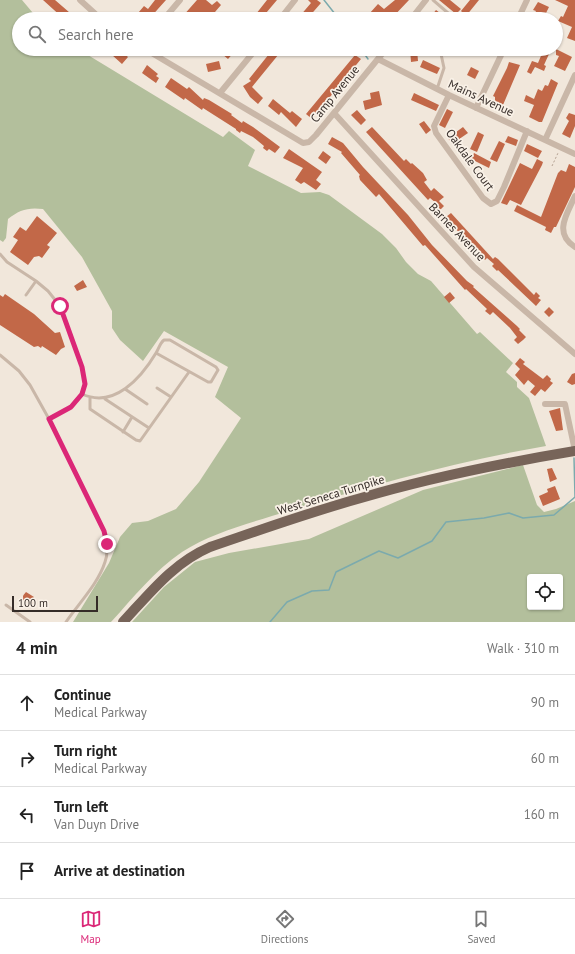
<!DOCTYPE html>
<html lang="en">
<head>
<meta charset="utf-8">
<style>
  body { margin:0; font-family:"PT Sans",sans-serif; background:#f2f2f2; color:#222 }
  .controls { position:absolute; right:12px; bottom:12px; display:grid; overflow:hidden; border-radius:4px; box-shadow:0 1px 3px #0004 }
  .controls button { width:36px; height:36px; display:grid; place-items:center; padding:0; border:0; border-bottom:1px solid #e0e0e0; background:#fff; color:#222; font:20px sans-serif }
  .scale { position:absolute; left:12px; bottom:10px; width:86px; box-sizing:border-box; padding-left:4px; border:2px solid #352c28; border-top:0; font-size:11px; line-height:14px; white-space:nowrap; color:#352c28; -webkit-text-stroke:3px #f9f1e7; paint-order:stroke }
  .stop { position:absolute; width:12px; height:12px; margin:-9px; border:3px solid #db2777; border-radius:50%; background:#fff }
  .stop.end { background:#db2777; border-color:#fff; box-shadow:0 1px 4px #0008 }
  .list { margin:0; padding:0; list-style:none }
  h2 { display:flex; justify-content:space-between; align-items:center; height:52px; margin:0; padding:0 16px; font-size:17px }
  h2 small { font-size:13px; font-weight:400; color:#767676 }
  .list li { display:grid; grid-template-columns:26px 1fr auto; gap:12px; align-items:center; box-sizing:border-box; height:56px; padding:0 16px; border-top:1px solid #e0e0e0 }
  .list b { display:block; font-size:15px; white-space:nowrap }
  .list p { margin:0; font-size:13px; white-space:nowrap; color:#767676 }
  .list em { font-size:13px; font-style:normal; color:#767676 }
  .icon { flex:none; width:22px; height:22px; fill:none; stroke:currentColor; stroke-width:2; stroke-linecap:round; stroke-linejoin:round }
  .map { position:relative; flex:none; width:575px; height:622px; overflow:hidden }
  .search { position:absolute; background:#fff; box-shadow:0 1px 3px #0004; left:12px; right:12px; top:12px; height:44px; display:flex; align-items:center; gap:10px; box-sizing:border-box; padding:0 14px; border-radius:22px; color:#767676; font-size:15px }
  .sheet { height:276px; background:#fff }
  nav { display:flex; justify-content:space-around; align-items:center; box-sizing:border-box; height:56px; border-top:1px solid #e0e0e0; background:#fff; font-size:11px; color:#767676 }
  nav a { display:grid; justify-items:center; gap:2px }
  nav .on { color:#db2777 }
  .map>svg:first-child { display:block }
</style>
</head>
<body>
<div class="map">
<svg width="575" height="622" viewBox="0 0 575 622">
  <rect width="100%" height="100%" fill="#f1e7db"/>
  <!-- green -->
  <path fill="#b3bf9c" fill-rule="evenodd" d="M0 0H22L38 19H19V49H78L223 137 229 131 255 150 248 166 301 193 320 192 329 195 382 234 396 248 406 262 418 274 431 281 477 334 480 332 513 363 506 372 517 382V387L529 398 546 446C459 461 376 484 291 510 255 522 214 531 182 552 154 571 133 598 111 622H73L109 563 120 537 132 523 148 521 176 509 199 482 241 418 215 397 228 367 164 331 143 361 120 340 112 328V311L82 257 43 209C28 207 19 210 8 219L6 238 3 242 0 240Z
    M523 465 537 505 544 512 556 509 575 501V622H132L164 587 195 562 229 553 309 539 423 490ZM530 577H560V607H530Z"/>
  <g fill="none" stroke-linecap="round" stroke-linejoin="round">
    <!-- stream -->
    <path stroke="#7baaad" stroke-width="1.5" d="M324 0 339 19
      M361 49 368 59
      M270 622 287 602 312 591 329 590 336 572 379 551 398 558 432 541 446 522 484 518 509 513 523 518 554 515 575 497 574 458"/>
  </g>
  <!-- building -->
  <path fill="#c26848" d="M43 0H55L77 19H64Z
    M155 0H166L149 19H133L144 6 148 9Z
    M197 0H206L212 5 217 1 221 5 209 19H184L182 17Z
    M267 0H277L261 19H252Z
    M308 0H317L321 3 307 19H302L299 17 311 3Z
    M395 0H409L391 19H376L369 14 378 4 384 9Z
    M439 0H450L461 9 456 14Z
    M470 0H479L466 16 461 11Z
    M555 0H575V41L567 38 572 27 558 21 561 16 563 17 568 6Z
    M538 2 549 7 543 19H532L536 11 533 10Z
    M436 10 448 19H437L432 15Z
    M98 49H115L118 51 119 49 128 57 122 64 112 55 110 56 106 53 104 55Z
    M227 49H237L228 59 222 54Z
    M273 49H283L252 87 263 98 258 104 250 97 243 86 251 81 249 79Z
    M410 49H417L418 61 411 62Z
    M556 49 572 57 565 71 554 66 559 56 556 55Z
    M543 51 549 54 544 65 546 66 544 71 535 67 531 74 527 72 532 61 538 63Z
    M355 55 361 59 312 119 306 114Z
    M423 60 440 68 437 74 420 67Z
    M219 61 221 69 208 72 206 64Z
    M509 62 520 65 503 105 495 101V97L493 96 507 68Z
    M147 65 158 74 156 76 159 78 156 83 142 73Z
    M471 67 479 71 475 79 467 75Z
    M171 78 187 89 189 87 203 100 204 98 209 100 232 114 231 115 242 123 243 121 253 127 280 147 275 153 269 149 267 151 263 148 264 146 253 137 241 131 240 133 236 130V129L203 108 202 110 185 98 184 100 165 87Z
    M551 79 558 83 542 122H539L529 117 534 105 524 101 526 95 534 99 538 89 542 91 545 85 548 86Z
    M379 91 382 105 365 110 363 101 371 99 370 93Z
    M414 93 439 105 436 111 411 100Z
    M273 99 290 113 292 111 302 119 296 127 281 112 279 115 268 106Z
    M447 109 453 112 445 128 439 125Z
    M357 110 366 120 361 125 351 115Z
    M569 113 575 115V126L570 138 562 134 569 121 566 118Z
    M424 121 431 130 426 134 419 124Z
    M372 127 404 161 406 159 411 164 412 163 423 173 427 180 424 182 431 191 434 188 444 197 439 201 444 206 439 211 434 206 436 203 430 198 428 200 366 132Z
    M463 127 468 133 452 144 448 138Z
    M478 132 484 135 477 152 470 149Z
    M508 136 518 140 516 146 505 142Z
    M332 137 343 143 363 167 408 215 432 245 467 281 474 286 473 287 517 326 520 329 519 330 526 337 523 340 518 344 514 340 517 337 510 328 493 312 490 315 485 311 487 309 466 289 465 290 425 245 423 246 379 194 376 197 360 180 359 176 360 175 341 153 342 152 328 144Z
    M499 141 505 144 497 162 490 159Z
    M527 144 542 151 538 158 524 151Z
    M289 149 322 172 316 180 321 184 316 190 304 182 301 184 295 180 303 168 283 158Z
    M323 151 331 157 326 164 318 158Z
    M474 153 491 162 489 168 471 159Z
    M537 159 543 162 542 165 521 205 510 200 507 205 501 203 520 163 532 169Z
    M569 164 575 167V187L556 227H554L551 233 545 230 546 227 514 211 517 205 541 217 558 173 561 170 566 172Z
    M451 213 493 259 495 257 498 259 534 295 536 292 540 296 538 298 541 300 536 306 498 270 497 271 492 266 494 264 487 258 485 260 462 236 448 220 446 217Z
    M37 216 57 233 47 245 50 247 42 258 39 256 34 257 28 265 10 252 18 240 13 237 20 227 26 231Z
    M83 280 87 287 77 291 74 286Z
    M450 292 455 298 449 303 444 297Z
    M5 294 34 314 55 333 60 332 65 347 61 349 56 355 42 346 41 348 38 346 34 347 0 325V295L3 297Z
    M549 307 554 312 549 317 544 312Z
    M520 358 525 362 523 364 543 379 547 375 551 379 550 381 553 383 545 392 541 389 535 396 530 392 535 386 528 380 524 385 515 375 520 369 515 364Z
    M575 373V384L572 385 567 382 572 374Z
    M560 408 563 430 556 431 549 411Z
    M552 468 557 479 550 482 547 469Z
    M555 486 560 499 543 506 539 496 548 492 547 489Z
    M26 592 34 597 32 599 35 601 31 606 21 598Z"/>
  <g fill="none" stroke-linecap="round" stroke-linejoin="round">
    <!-- path -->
    <path stroke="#b4a192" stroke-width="1" stroke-dasharray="2 2" stroke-linecap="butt" d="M552 166 558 153"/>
    <!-- lane -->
    <path stroke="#c9b7a8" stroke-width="3" d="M433 0 455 19
      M432 49 439 54 447 49
      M437 89 444 68 441 54
      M0 254 7 262 36 281 48 291 60 306 82 367 85 383 82 394 71 407 49 419
      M26 295 36 281
      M0 355 19 371 30 385 49 419 104 531C106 541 109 552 105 562 98 584 79 603 66 622
      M157 388 171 397
      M125 389 147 404
      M82 394C114 409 141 378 156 353 159 348 160 343 164 340H170L216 367 218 370 211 382H208L156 353
      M90 398V409L136 440 140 441 189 372
      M105 399 149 428
      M123 432 132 417
      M6 605 30 622"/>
    <!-- street -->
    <path stroke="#c9b7a8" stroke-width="6" d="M80 0 101 19
      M164 19 180 0
      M280 19 295 0
      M411 19 426 0
      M518 19 527 0
      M145 49 303 143 309 142 316 135 386 49
      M378 59 449 95 575 154
      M220 93 256 49
      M449 95 434 126 436 133 483 198 491 204 497 201 504 187 527 131
      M476 108 504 49
      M334 113 474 267 575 354
      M545 140 575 75
      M575 196C567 214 553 233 575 247
      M545 404H565L575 451"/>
    <!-- primary -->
    <path stroke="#776459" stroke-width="10" d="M123 622C150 593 173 563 210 547 260 530 310 512 361 498 432 477 503 463 575 451"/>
  </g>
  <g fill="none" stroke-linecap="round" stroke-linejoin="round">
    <!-- route -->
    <path stroke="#db2777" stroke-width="5" d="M60 306 82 367 85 384 82 394 71 407 49 419 104 531 107 544"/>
  </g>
  <g text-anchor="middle" stroke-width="3.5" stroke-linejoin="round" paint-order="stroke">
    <!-- street labels -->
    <g font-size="12" fill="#352c28" stroke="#f9f1e7">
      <text transform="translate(335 94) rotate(-51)" y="4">Camp Avenue</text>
      <text transform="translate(481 98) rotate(25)" y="4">Mains Avenue</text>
      <text transform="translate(470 160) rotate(54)" y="4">Oakdale Court</text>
      <text transform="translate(457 232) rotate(46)" y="4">Barnes Avenue</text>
      <text transform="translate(331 495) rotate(-17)" y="4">West Seneca Turnpike</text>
    </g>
  </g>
</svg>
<div class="controls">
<button><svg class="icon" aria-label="locate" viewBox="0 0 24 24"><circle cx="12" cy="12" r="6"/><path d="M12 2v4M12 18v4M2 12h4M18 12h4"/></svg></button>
</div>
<div class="scale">100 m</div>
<div class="stop" style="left:60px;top:306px"></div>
<div class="stop end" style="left:107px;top:544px"></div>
<div class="search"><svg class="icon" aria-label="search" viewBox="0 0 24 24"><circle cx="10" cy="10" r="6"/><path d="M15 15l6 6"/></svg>Search here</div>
</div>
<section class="sheet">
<h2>4 min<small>Walk · 310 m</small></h2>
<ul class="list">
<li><svg class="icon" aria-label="ahead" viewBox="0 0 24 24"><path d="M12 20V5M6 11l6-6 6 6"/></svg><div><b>Continue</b><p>Medical Parkway</p></div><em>90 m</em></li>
<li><svg class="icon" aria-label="right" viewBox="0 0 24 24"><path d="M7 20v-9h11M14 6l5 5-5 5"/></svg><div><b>Turn right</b><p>Medical Parkway</p></div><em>60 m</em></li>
<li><svg class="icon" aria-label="left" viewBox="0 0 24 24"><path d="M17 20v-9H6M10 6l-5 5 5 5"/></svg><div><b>Turn left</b><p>Van Duyn Drive</p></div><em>160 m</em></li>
<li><svg class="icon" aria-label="arrive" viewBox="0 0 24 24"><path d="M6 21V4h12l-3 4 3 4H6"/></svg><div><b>Arrive at destination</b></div></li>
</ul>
</section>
<nav>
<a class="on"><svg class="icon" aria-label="map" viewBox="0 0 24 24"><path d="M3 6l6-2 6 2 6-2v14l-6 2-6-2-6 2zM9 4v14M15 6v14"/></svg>Map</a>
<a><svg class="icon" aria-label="directions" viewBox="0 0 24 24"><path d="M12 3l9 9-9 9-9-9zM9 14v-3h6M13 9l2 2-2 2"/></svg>Directions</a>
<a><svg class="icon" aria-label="saved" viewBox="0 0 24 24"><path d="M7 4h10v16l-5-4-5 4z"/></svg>Saved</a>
</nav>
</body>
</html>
